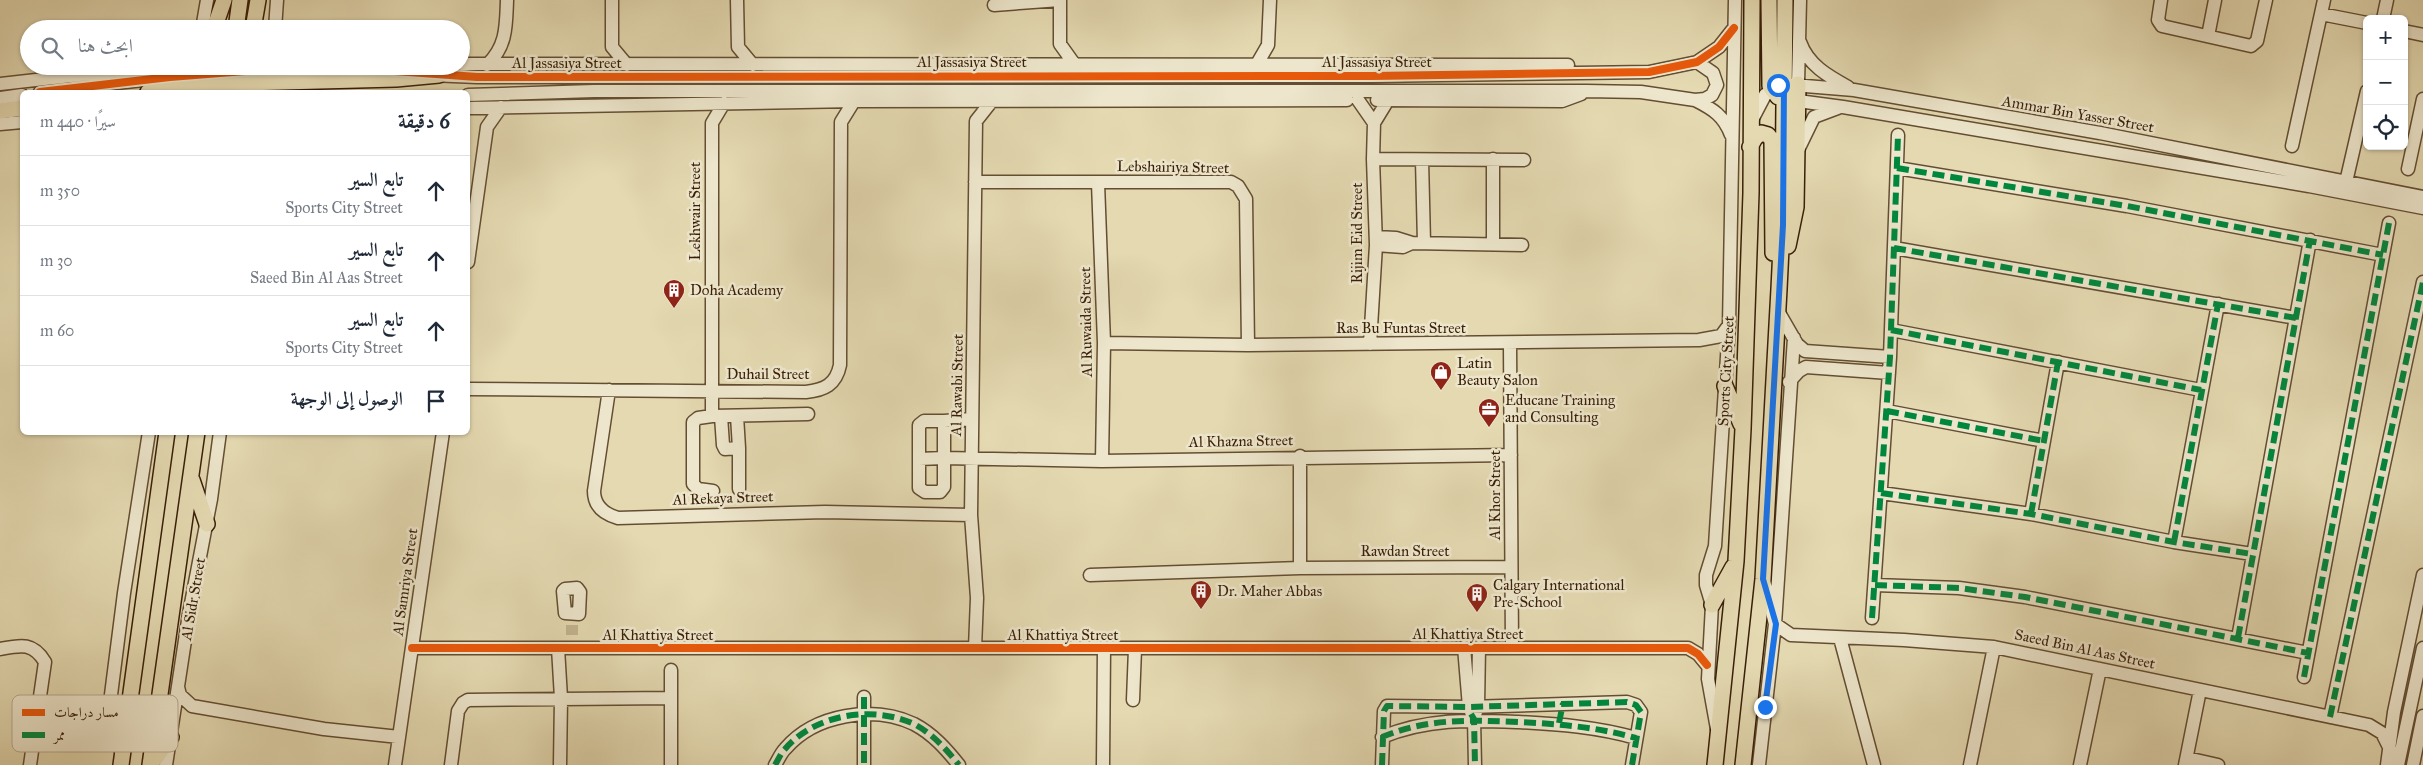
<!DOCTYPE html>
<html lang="ar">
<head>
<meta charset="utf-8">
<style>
  body { margin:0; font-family:"IM FELL Great Primer",Amiri,serif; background:#f2f2f3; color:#1f2937; direction:rtl }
  .controls { position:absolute; right:15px; top:15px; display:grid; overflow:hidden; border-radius:8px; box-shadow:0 1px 4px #0004 }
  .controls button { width:45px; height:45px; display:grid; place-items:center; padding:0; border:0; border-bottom:1px solid #e0e1e3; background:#fff; color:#1f2937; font:25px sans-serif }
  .stop { position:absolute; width:15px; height:15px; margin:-11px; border:4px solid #1a73e8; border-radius:50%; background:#fff }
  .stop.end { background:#1a73e8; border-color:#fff; box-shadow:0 1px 5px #0008 }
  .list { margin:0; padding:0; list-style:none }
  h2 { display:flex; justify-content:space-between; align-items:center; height:65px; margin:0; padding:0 20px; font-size:21px }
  h2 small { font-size:16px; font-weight:400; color:#747a83 }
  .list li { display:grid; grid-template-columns:32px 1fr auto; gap:15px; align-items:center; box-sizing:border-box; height:70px; padding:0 20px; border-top:1px solid #e0e1e3 }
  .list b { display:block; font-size:19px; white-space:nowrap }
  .list p { margin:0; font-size:16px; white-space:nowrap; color:#747a83 }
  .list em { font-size:16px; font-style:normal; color:#747a83 }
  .icon { flex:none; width:28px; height:28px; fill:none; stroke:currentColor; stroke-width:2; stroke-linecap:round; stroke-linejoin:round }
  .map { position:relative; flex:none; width:2423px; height:765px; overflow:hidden; direction:ltr }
  .search { position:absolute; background:#fff; box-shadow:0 1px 4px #0004; left:20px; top:20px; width:450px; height:55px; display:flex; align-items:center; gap:12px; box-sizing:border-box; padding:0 18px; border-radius:28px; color:#747a83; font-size:19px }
  .panel { position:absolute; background:#fff; box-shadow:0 1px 4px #0004; left:20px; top:90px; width:450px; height:345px; border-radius:8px; direction:rtl }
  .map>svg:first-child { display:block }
</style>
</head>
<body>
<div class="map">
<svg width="2423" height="765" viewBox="0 0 2423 765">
  <rect width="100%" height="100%" fill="#e4d9b1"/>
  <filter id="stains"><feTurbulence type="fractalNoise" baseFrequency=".004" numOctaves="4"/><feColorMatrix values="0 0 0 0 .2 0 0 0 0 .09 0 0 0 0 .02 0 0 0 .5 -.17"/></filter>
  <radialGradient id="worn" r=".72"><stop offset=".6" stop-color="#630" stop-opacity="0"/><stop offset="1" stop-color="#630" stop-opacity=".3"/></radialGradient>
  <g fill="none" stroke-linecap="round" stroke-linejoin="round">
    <!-- minor-tunnel -->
    <path stroke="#c2b48f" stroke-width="12" stroke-dasharray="12 6" stroke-linecap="butt" d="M572 635V625"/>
    <!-- minor casing -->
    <g stroke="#644e32" stroke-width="15">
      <path id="minor" d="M612 0V47L627 65
        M737 0 738 47 753 65
        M1060 0V44L1075 65
        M2161 0 2158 20 2162 26 2251 46 2257 41 2266 0
        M994 5 1060 0
        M2321 14 2367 23
        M2383 19 2387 0
        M202 29 207 0
        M275 29 277 0
        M2404 31 2423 35
        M2208 36 2215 0
        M1800 42C1808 65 1828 76 1848 87
        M461 64 1568 65
        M1257 64 1268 45 1270 0
        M487 65C507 46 506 26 507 0
        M430 75 477 77 1372 76 1649 72 1697 62 1719 47 1734 28
        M0 84 160 66
        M1798 84 1800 0
        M40 92C162 77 287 62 410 73
        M468 95 594 91H1586L1641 92 1695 100 1705 99 1712 95 1717 85 1713 73 1697 62
        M0 98 22 95
        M1358 100 1374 123
        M1377 100 1562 101 1581 94
        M1695 100C1713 109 1724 116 1731 135
        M1798 101 1843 107 2309 186 2423 208
        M468 108 854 101 1347 100
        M1753 118 1765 95 1781 84 1854 90 2100 133 2423 197
        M0 124 22 122
        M2292 146 2324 0
        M1798 150 1814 117 1838 108
        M1373 159 1524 160
        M1493 159V244
        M1422 160 1424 243
        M1897 168 2127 206 2383 255
        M2408 169 2423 99
        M975 182H1231L1238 186 1246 199 1248 345
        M2346 182 2367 91
        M1098 183 1104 343 1102 461
        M1376 237 1396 238 1412 243
        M1376 245 1403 247 1412 243 1522 245
        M1894 248 2296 318
        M468 262 487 127 501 107
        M1778 311 1797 344 1805 351 1890 357
        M1891 330 2201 390
        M1104 343 1248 345 1699 340 1721 336 1729 325
        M1510 343 1512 648
        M1370 344 1376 245 1373 159 1374 123 1388 100
        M1789 382 1799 371 1806 367 1889 373
        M468 389 806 392C824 390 836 385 840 365L841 122 854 101
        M609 390 594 491C594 506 604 514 618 518L825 512 971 515
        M1887 411 2044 441
        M712 416 808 414
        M721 416 723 445 725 449 739 448 737 416
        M972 419 944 421V458L1102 461 1511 455
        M739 448V489
        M919 459 944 458V487L940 492H925L919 488V425L924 421H944
        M713 491 698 489 693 484V422L698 418 712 416V123L724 103
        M1881 493 2031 514 2174 542 2252 554
        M2031 514 2058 362
        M2174 542 2218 304
        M1300 568V456
        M1090 575 1300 568 1511 567
        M1764 581 1775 624 1791 635 1904 640 1994 647 2369 725 2382 733 2390 749
        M1875 585 1959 588 2025 597 2308 653
        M577 588 580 592 579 614 565 613 563 591 565 589Z
        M1872 618 1890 357 1898 135
        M1840 638 1874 765
        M2238 638 2310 240
        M1464 647 1469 707 1474 719 1475 765
        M412 648H1688L1698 654 1707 665
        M558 648 561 698 560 765
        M975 648 977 598 971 515 976 121 991 102
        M0 649C21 645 33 642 45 662L30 765
        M671 670V765
        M2304 677 2389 223
        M178 687 180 695 192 706 324 729 399 737
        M864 697V765
        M1133 700 1135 649
        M1476 712 1478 706 1479 647
        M2330 717 2423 282
        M1717 729 1708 679 1712 605 1706 585V575L1715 546 1729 325 1735 0
        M1382 737C1428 718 1470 720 1518 722 1559 724 1597 727 1636 738
        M123 754 107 726 124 593 149 432
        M2187 758 2218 765
        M166 765 189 614 211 499 220 432
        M395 765 443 432
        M451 765 458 711 463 703 468 700 671 698
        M775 765C778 760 781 753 785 749 815 714 873 705 914 724 933 734 946 749 959 765
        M1103 765 1104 648
        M1382 765 1384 711 1387 706 1469 707 1627 702 1636 705 1641 712 1632 765
        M1759 765 1775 624 1794 338
        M1970 765 1994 647
        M2080 765 2100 669
        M2185 765 2200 690
        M2387 765 2394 712 2423 575
        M2398 765 2423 648
        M2413 765 2423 716"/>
    </g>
    <!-- major casing -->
    <g stroke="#391f07" stroke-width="18">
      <path id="major" d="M1769 0 1770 86 1778 97 1791 100
        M214 29 224 0
        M236 29 240 0
        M253 29 258 0
        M346 66 381 70
        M217 73 224 74 228 78V91
        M170 77 187 66
        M148 92 234 83 242 79 245 71
        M216 92 224 86 243 83 396 79 439 75
        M0 111 22 108
        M1750 147 1755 138 1761 133 1768 135 1772 140 1773 253
        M1788 246 1796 207 1798 84
        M1725 386 1741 424
        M192 480 207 524
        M1712 605 1733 567
        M151 764 171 737
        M121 765 167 432
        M150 765 197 432
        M1715 765 1736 561 1743 429 1751 193 1752 0
        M1743 765 1763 579 1779 289 1783 207 1785 0"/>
    </g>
    <!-- minor -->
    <use href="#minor" stroke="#ede6cc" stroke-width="12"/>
    <!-- major -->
    <use href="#major" stroke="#e4d9b1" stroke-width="15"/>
    <!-- quiet -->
    <path stroke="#00873e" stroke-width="6" stroke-dasharray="12 6" stroke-linecap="butt" d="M1897 168 2127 206 2383 255
      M1894 248 2296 318
      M1891 330 2201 390
      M1887 411 2044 441
      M1881 493 2031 514 2174 542 2252 554
      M2031 514 2058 362
      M2174 542 2218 304
      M1875 585 1959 588 2025 597 2308 653
      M1872 618 1890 357 1898 135
      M2238 638 2310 240
      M2304 677 2389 223
      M864 697V765
      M1471 714 1474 719 1475 765
      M2330 717 2423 282
      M1559 723 1563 703
      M1382 737C1428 718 1470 720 1518 722 1559 724 1597 727 1636 738
      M775 765C778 760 781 753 785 749 815 714 873 705 914 724 933 734 946 749 959 765
      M1382 765 1384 711 1387 706 1469 707 1627 702 1636 705 1641 712 1632 765"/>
    <!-- cycleway casing -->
    <g stroke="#ede6cc" stroke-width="11">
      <path id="cycleway" d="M40 92 170 77 245 71 381 70 477 77 1372 76 1649 72 1697 62 1719 47 1734 28
        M412 648H1688L1698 654 1707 665"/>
    </g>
    <!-- cycleway -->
    <use href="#cycleway" stroke="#e8590c" stroke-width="8"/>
  </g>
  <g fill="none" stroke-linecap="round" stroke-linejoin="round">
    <!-- route -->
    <path stroke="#1a73e8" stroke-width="6" d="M1765 707 1776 624 1763 579 1783 225 1784 83 1778 85"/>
  </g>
  <!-- icons -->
  <defs>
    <g id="building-pin" transform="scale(1.125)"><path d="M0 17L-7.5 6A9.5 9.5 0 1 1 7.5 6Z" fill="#8f2418" stroke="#ede6cc"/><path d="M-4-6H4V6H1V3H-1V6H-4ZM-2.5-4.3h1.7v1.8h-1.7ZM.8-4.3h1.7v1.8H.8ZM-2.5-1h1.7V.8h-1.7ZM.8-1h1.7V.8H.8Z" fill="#fff"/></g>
    <g id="shop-pin" transform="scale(1.125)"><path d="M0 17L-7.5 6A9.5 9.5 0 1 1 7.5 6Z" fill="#8f2418" stroke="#ede6cc"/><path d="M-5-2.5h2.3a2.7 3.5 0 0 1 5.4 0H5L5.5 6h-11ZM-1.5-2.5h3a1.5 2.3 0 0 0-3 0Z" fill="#fff"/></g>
    <g id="office-pin" transform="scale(1.125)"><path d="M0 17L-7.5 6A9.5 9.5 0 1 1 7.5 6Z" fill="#8f2418" stroke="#ede6cc"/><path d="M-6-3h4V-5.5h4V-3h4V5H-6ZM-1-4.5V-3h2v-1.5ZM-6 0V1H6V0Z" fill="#fff"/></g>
  </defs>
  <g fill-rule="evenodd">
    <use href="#building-pin" x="674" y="290"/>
    <use href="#shop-pin" x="1441" y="372"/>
    <use href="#office-pin" x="1489" y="409"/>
    <use href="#building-pin" x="1201" y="591"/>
    <use href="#building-pin" x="1477" y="594"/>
  </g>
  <g text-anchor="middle" stroke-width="5" stroke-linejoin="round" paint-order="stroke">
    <!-- street labels -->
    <g font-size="15" fill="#391f07" stroke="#ede6cc">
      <text x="972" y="67">Al Jassasiya Street</text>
      <text x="1377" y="67">Al Jassasiya Street</text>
      <text x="567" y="68">Al Jassasiya Street</text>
      <text transform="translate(2078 114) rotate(10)" y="5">Ammar Bin Yasser Street</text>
      <text transform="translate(1173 167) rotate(1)" y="5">Lebshairiya Street</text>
      <text transform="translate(695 211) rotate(-90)" y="5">Lekhwair Street</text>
      <text transform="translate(1357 233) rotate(-90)" y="5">Rijim Eid Street</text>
      <text transform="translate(1086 322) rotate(-91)" y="5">Al Ruwaida Street</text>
      <text x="1401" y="333">Ras Bu Funtas Street</text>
      <text transform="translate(1726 371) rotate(-87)" y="5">Sports City Street</text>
      <text x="768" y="379">Duhail Street</text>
      <text transform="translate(957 385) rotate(-89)" y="5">Al Rawabi Street</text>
      <text transform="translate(1241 441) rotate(-1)" y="5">Al Khazna Street</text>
      <text transform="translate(1495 495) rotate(-90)" y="5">Al Khor Street</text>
      <text transform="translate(723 498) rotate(-2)" y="5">Al Rekaya Street</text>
      <text x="1405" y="556">Rawdan Street</text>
      <text transform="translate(405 582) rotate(-82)" y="5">Al Samriya Street</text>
      <text transform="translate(193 599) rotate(-80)" y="5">Al Sidr Street</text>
      <text x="1468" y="639">Al Khattiya Street</text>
      <text x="658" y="640">Al Khattiya Street</text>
      <text x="1063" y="640">Al Khattiya Street</text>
      <text transform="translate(2085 649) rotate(12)" y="5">Saeed Bin Al Aas Street</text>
    </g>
    <!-- poi labels -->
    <g font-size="15" fill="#391f07" stroke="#ede6cc" text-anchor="start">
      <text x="690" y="295">Doha Academy</text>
      <text x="1457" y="368">Latin<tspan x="1457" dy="17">Beauty Salon</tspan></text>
      <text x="1505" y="405">Educane Training<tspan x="1505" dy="17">and Consulting</tspan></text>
      <text x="1493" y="590">Calgary International<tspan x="1493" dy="17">Pre-School</tspan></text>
      <text x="1217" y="596">Dr. Maher Abbas</text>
    </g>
  </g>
  <!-- legend -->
  <rect x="12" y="695" width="166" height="57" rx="8" fill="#ede6cc" stroke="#b7aa91" stroke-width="1"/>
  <rect x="22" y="709" width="23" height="7" fill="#e8590c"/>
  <rect x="22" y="732" width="23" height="6" fill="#00873e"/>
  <g font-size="14" fill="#391f07">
    <text x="54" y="717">مسار دراجات</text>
    <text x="54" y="740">ممر</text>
  </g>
  <rect width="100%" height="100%" filter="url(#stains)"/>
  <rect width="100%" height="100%" fill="url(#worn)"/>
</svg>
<div class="controls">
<button>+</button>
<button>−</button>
<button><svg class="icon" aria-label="locate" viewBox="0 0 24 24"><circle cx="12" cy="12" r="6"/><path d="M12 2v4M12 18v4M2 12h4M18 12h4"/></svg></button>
</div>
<div class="stop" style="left:1778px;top:85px"></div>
<div class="stop end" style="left:1765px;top:707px"></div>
<div class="search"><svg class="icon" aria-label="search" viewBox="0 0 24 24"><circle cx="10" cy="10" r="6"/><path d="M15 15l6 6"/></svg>ابحث هنا</div>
<section class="panel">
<h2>6 دقيقة<small>سيرًا · 440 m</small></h2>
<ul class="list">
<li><svg class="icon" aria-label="ahead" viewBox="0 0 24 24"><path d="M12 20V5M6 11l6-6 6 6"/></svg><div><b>تابع السير</b><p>Sports City Street</p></div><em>350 m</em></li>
<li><svg class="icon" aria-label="ahead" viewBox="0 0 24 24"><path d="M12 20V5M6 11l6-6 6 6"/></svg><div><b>تابع السير</b><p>Saeed Bin Al Aas Street</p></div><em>30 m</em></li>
<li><svg class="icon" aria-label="ahead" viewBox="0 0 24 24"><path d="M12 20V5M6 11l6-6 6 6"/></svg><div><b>تابع السير</b><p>Sports City Street</p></div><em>60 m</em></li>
<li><svg class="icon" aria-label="arrive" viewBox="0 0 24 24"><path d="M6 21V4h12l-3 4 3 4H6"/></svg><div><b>الوصول إلى الوجهة</b></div></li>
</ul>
</section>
</div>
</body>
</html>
